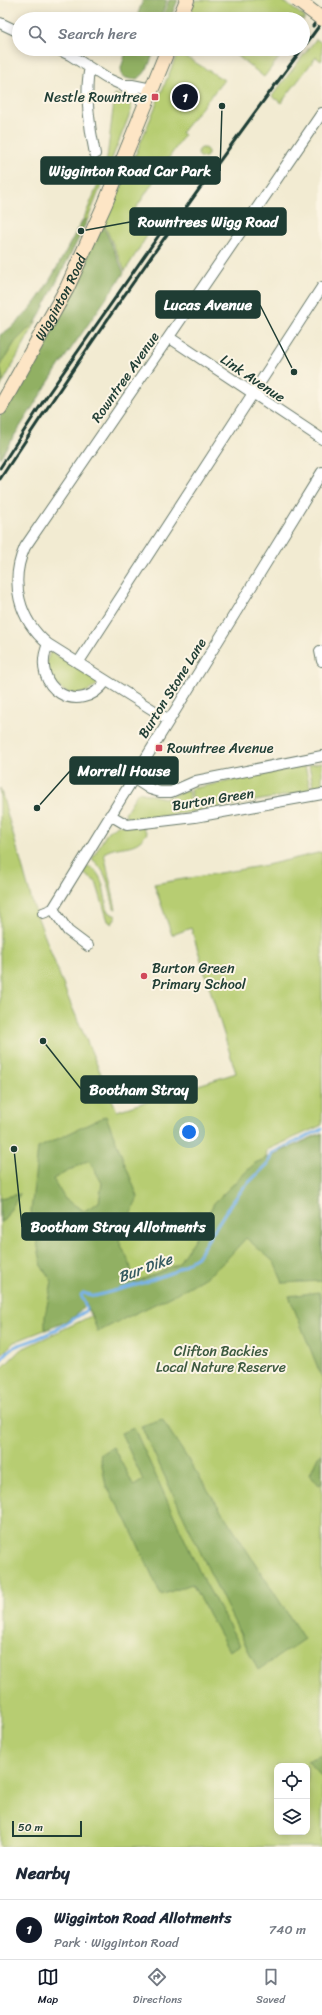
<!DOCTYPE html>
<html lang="en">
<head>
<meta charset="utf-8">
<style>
  body { margin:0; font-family:Sriracha,sans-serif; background:#f2f2f3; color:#1f2937 }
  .controls { position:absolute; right:12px; bottom:12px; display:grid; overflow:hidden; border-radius:8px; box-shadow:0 2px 10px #0003 }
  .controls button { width:36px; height:36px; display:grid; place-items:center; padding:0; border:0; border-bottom:1px solid #e0e1e3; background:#fff; color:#1f2937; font:20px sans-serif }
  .scale { position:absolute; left:12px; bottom:10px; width:70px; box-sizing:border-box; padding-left:4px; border:2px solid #1f3d34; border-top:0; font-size:11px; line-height:14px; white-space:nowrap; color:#1f3d34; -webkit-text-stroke:3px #fcf5e5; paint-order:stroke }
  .you { position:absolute; left:189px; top:1132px; width:14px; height:14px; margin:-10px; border:3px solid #fff; border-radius:50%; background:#1a73e8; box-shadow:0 0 0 6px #1a73e833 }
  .badge { display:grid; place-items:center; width:26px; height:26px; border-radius:50%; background:#111827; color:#fff; font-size:13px; font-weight:700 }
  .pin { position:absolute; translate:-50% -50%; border:2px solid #fff; box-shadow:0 1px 4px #0006 }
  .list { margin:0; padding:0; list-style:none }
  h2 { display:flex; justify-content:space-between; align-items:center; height:52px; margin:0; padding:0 16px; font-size:17px }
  h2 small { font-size:13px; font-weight:400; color:#747a83 }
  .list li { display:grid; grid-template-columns:26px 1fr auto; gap:12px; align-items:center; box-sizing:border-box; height:60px; padding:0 16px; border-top:1px solid #e0e1e3 }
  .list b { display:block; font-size:15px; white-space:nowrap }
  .list p { margin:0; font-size:13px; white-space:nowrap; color:#747a83 }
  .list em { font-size:13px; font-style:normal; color:#747a83 }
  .icon { flex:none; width:22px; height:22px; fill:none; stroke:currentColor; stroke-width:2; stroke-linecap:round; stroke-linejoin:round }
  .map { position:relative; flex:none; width:322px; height:1847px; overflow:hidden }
  .search { position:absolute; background:#fff; box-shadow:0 2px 10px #0003; left:12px; right:12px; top:12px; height:44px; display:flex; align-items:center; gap:10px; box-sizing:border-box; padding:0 14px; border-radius:22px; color:#747a83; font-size:15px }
  .sheet { height:112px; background:#fff }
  nav { display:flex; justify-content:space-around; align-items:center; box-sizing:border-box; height:56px; border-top:1px solid #e0e1e3; background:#fff; font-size:11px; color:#747a83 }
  nav a { display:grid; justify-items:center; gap:2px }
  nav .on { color:#111827 }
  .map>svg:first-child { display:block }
</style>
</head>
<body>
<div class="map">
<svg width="322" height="1847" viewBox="0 0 322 1847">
  <rect width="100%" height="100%" fill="#fcf5e5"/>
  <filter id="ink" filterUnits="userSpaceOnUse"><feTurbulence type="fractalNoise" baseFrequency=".025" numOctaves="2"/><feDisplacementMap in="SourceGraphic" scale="8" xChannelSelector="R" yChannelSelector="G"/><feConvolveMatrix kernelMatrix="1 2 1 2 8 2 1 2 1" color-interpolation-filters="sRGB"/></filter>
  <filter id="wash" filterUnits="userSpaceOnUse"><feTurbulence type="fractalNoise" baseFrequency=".012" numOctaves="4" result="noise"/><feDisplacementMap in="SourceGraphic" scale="16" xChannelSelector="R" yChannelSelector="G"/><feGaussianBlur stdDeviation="0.9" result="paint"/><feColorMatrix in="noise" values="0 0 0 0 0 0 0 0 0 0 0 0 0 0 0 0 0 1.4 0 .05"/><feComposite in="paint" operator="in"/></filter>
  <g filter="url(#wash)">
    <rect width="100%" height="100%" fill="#f2ebd2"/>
    <!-- green -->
    <path fill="#b7cd72" stroke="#6b8553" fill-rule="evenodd" d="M195 0H281L305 17 303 21V19H187Z
      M316 39 322 43V60L321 61 316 57 281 103 272 96Z
      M229 49H286L264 77Z
      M178 52 224 80 181 133 184 135 127 222 138 230 140 228 147 232 145 235 147 236 125 271 104 224 130 168Z
      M115 94 127 99 131 107V111L87 221 84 218 106 166Z
      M198 153a5 5 0 1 1 10 0a5 5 0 1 1-10 0Z
      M37 320 0 388V384L3 381 0 366 15 342Z
      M50 651 100 682C93 688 85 695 75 694 60 694 48 677 47 663 47 659 49 655 50 651Z
      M322 762V789L314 791 309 765Z
      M305 766 311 791 195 812 190 789Z
      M0 788 33 905 69 1000 117 1111 236 1073 191 928 172 935 154 884 267 865 322 852V1125L267 1150 266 1158 322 1133V1847H0V1370L20 1350 91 1316 86 1302 98 1300 176 1265 122 1288H95L70 1320 14 1342 0 1356ZM277 1766H307V1832H277Z
      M188 790 193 812 132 820 126 816 125 813 138 792 165 798Z
      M117 825 143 827 147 833C135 852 120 843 104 853L116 909 114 908C109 889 108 872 92 859L108 831 115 828Z
      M87 866C105 871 104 897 108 912L116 916 112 924 108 921 96 882 83 873Z"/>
    <!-- forest -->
    <path fill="#91b064" stroke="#58764c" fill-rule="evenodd" d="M143 0H167L160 19H136Z
      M169 0H178L170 19H162Z
      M127 49H155C149 64 144 88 122 76L121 68Z
      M84 218 87 221 83 229 80 228 79 232 81 234 37 320 15 342 0 366 3 381 0 384V335C41 311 60 258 84 218Z
      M102 223 124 273 59 366 0 458V416L38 352Z
      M106 1116 138 1197 119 1241 130 1264 134 1283 178 1264 202 1227 214 1203 255 1163 322 1133V1281L283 1283 274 1262 246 1238C233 1252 220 1268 204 1278 170 1299 133 1313 98 1332L86 1303C76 1320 63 1323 45 1330V1316L52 1281 42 1267 31 1212 38 1148ZM89 1160 102 1183 99 1202 84 1211 65 1199 53 1179Z
      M20 1194 4 1220 0 1222V1198Z
      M319 1292 322 1304V1378L289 1296Z
      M162 1419 304 1639 258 1670 213 1579 141 1426Z
      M134 1428 201 1575 240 1645 229 1651 192 1584 161 1595 127 1521 106 1486 100 1455 113 1447 134 1486 143 1480 121 1433Z
      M322 1453V1483L319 1485 310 1474 318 1456Z
      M322 1755V1777L307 1761Z"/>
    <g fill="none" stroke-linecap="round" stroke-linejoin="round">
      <!-- stream -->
      <path stroke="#78b3e9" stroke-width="3" d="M0 1361C14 1343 16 1347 36 1339 51 1333 70 1322 84 1312L87 1309 81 1295 83 1293 95 1296 140 1284 173 1272 197 1257 226 1211 244 1187 268 1164 272 1153 322 1129"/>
    </g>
  </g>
  <g filter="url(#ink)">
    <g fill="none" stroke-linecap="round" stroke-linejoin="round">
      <!-- street casing -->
      <g stroke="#697a6b" stroke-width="12">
        <path id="street" d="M0 23 19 32
          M57 49 70 55 106 78 122 85 146 104
          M90 68C84 90 90 131 95 154
          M122 85H132L152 89
          M170 338 322 439
          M48 644C29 689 80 718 106 681
          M320 651 322 661
          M78 663 322 287
          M169 720 48 644C19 620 9 582 25 547L322 113
          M133 778 150 789 160 792H171L196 781 322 756
          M110 815 127 825 195 817 322 794
          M53 909 68 931 88 946
          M43 913 53 909 322 472"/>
      </g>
      <!-- secondary casing -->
      <g stroke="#697a6b" stroke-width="16">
        <g id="secondary">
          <path d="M179 19 187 0"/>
          <path id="s1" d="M0 408 67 288 105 204 168 49"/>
        </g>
      </g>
      <!-- street -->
      <use href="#street" stroke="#fff" stroke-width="10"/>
      <!-- secondary -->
      <use href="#secondary" stroke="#fde5c5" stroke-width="14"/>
      <!-- rail -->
      <path stroke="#1f3d34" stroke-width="3" d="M313 26 322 14
        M303 48 322 22
        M0 468 44 400 166 225
        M0 479C96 333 197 189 302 49"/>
      <!-- secondary-bridge casing -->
      <g stroke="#697a6b" stroke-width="16" stroke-linecap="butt">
        <path id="secondary-bridge" d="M297 0 322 19"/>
      </g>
      <!-- secondary-bridge -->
      <use href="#secondary-bridge" stroke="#fde5c5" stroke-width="14"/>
    </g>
  </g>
  <!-- markers -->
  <g fill="#d1495b" stroke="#fcf5e5" stroke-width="1.5">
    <rect x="151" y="93" width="8" height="8" rx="2"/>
    <rect x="155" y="744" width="8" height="8" rx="2"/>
    <circle cx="144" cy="976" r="4"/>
  </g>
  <g text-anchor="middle" stroke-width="4" stroke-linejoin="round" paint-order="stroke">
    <!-- poi labels -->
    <g font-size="14" fill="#1f3d34" stroke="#fcf5e5" text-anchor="start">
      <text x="147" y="102" text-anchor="end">Nestle Rowntree</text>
      <text x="167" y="753">Rowntree Avenue</text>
      <text x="152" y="973">Burton Green<tspan x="152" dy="16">Primary School</tspan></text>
    </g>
    <!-- street labels -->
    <g font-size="14" fill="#1f3d34" stroke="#fcf5e5">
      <text dy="5" stroke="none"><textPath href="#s1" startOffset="126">Wigginton Road</textPath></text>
      <text transform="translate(125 377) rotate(-55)" y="5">Rowntree Avenue</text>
      <text transform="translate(253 378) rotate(34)" y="5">Link Avenue</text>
      <text transform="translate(172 688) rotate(-58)" y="5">Burton Stone Lane</text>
      <text transform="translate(213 799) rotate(-9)" y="5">Burton Green</text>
    </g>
    <!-- park labels -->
    <g font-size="14" fill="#3d5a40" stroke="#fcf5e5">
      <text x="221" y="1356">Clifton Backies<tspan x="221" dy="16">Local Nature Reserve</tspan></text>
    </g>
    <!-- water labels -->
    <g font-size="15" font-style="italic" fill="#355a61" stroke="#fcf5e5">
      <text transform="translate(145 1268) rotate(-20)" y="5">Bur Dike</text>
    </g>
  </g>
  <!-- callouts -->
  <path fill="none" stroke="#1f3d34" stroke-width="1.5" d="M222 106L220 171M81 231L130 222M294 372L260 305M37 808L70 771M43 1041L81 1089M14 1149L22 1227"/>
  <g fill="#1f3d34" stroke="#fcf5e5" stroke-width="1.5">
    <circle cx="222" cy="106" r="4"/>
    <circle cx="81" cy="231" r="4"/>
    <circle cx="294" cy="372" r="4"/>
    <circle cx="37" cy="808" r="4"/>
    <circle cx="43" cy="1041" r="4"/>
    <circle cx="14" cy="1149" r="4"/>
  </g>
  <g fill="#1f3d34" stroke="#1f3d34" stroke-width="1.5">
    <rect x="41" y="157" width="179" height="27" rx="4"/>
    <rect x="130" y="208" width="156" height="27" rx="4"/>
    <rect x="156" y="291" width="104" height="27" rx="4"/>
    <rect x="70" y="757" width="108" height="27" rx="4"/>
    <rect x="81" y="1076" width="116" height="27" rx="4"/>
    <rect x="22" y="1213" width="192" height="27" rx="4"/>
  </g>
  <g font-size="15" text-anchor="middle" font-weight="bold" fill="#fff">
    <text x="130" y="176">Wigginton Road Car Park</text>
    <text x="208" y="227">Rowntrees Wigg Road</text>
    <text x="208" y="310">Lucas Avenue</text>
    <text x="124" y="776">Morrell House</text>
    <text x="139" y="1095">Bootham Stray</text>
    <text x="118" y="1232">Bootham Stray Allotments</text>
  </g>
</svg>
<div class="controls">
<button><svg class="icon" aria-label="locate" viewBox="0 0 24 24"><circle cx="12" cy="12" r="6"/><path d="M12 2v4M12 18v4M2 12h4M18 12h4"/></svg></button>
<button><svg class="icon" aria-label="layers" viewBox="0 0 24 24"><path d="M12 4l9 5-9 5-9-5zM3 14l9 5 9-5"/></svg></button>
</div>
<div class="scale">50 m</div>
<div class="you"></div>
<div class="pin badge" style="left:185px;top:97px">1</div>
<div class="search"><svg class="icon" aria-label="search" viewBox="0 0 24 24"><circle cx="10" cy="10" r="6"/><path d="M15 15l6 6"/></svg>Search here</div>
</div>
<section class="sheet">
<h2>Nearby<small></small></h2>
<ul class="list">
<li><span class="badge">1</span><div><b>Wigginton Road Allotments</b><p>Park · Wigginton Road</p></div><em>740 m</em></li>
</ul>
</section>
<nav>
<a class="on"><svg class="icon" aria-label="map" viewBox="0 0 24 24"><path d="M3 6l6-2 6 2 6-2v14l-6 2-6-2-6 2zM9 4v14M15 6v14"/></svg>Map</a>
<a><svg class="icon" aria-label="directions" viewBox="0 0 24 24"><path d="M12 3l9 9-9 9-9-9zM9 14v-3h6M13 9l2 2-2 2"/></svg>Directions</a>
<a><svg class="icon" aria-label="saved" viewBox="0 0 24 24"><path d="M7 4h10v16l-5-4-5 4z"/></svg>Saved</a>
</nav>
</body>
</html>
